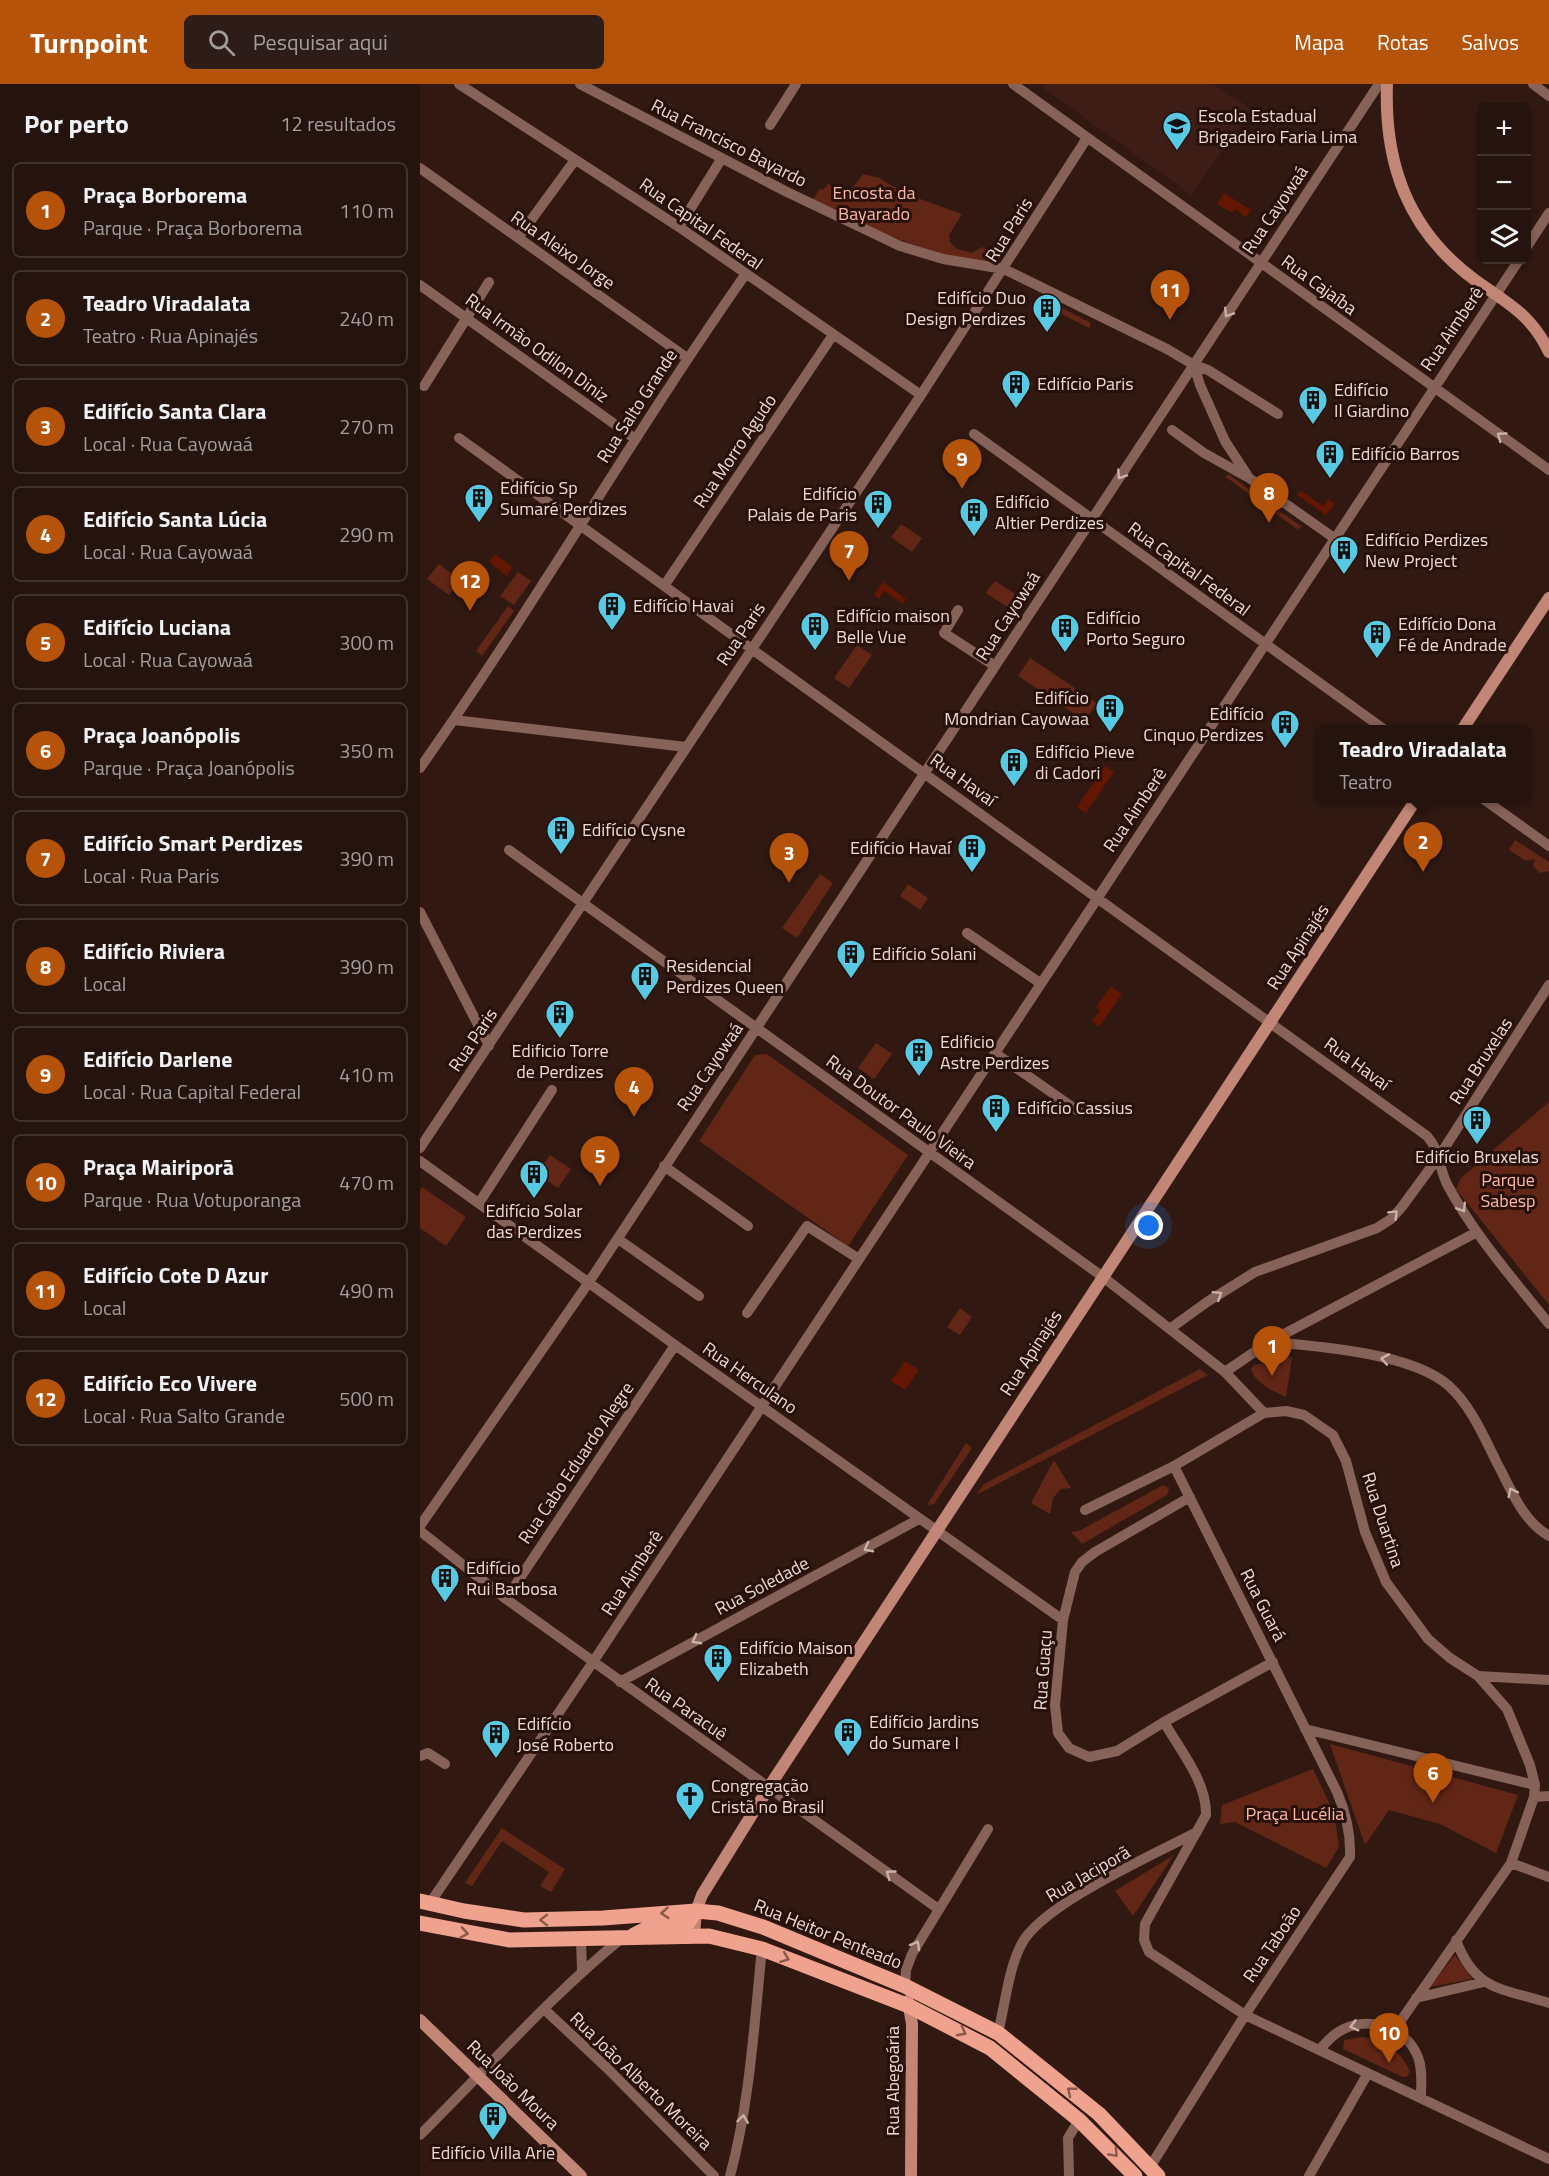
<!DOCTYPE html>
<html lang="pt">
<head>
<meta charset="utf-8">
<style>
  body { margin:0; font-family:"Titillium Web",sans-serif; background:#2d1c17; color:#f1f3f6 }
  .controls { position:absolute; right:18px; top:18px; display:grid; overflow:hidden; border-radius:9px; box-shadow:0 3px 9px #0003 }
  .controls button { width:54px; height:54px; display:grid; place-items:center; padding:0; border:0; border-bottom:2px solid #42322e; background:#25130e; color:#f1f3f6; font:30px sans-serif }
  .you { position:absolute; left:729px; top:1142px; width:21px; height:21px; margin:-15px; border:4px solid #fff; border-radius:50%; background:#1a73e8; box-shadow:0 0 0 9px #1a73e833 }
  .badge { display:grid; place-items:center; width:39px; height:39px; border-radius:50%; background:#b45309; color:#fff; font-size:20px; font-weight:700 }
  .pin { position:absolute; translate:-50% -50px; filter:drop-shadow(0 2px 3px #0008) }
  .pin::after { content:''; position:absolute; top:32px; width:21px; height:18px; background:inherit; clip-path:polygon(0 0,100% 0,50% 100%) }
  .popup { position:absolute; left:895px; top:641px; width:216px; height:78px; box-sizing:border-box; display:grid; place-content:center; border-radius:9px; background:#25130e; filter:drop-shadow(0 2px 4px #0005); font-size:20px; white-space:nowrap; color:#a39e9e }
  .popup b { font-size:22px; color:#f1f3f6 }
  .popup::after { content:''; position:absolute; left:50%; top:100%; margin-left:-12px; border:12px solid transparent; border-top-color:#25130e }
  .list { margin:0; padding:0; list-style:none }
  h2 { display:flex; justify-content:space-between; align-items:center; height:78px; margin:0; padding:0 24px; font-size:26px }
  h2 small { font-size:20px; font-weight:400; color:#a39e9e }
  .list li { display:grid; grid-template-columns:39px 1fr auto; gap:18px; align-items:center; box-sizing:border-box; height:96px; margin:0 12px 12px; padding:0 12px; border:2px solid #42322e; border-radius:9px }
  .list b { display:block; font-size:22px; white-space:nowrap }
  .list p { margin:0; font-size:20px; white-space:nowrap; color:#a39e9e }
  .list em { font-size:20px; font-style:normal; color:#a39e9e }
  .icon { flex:none; width:33px; height:33px; fill:none; stroke:currentColor; stroke-width:2; stroke-linecap:round; stroke-linejoin:round }
  .map { position:relative; flex:none; width:1129px; height:2092px; overflow:hidden }
  header { display:flex; align-items:center; gap:36px; box-sizing:border-box; height:84px; padding:0 30px; background:#b45309; color:#fff }
  header strong { font-size:28px }
  nav { display:flex; gap:33px; margin-inline-start:auto; font-size:21px }
  .search { width:420px; height:54px; background:#2d1c17; display:flex; align-items:center; gap:15px; box-sizing:border-box; padding:0 21px; border-radius:9px; color:#a39e9e; font-size:22px }
  main { display:flex }
  aside { flex:1; background:#25130e }
  .map>svg:first-child { display:block }
</style>
</head>
<body>
<header>
<strong>Turnpoint</strong>
<div class="search"><svg class="icon" aria-label="search" viewBox="0 0 24 24"><circle cx="10" cy="10" r="6"/><path d="M15 15l6 6"/></svg>Pesquisar aqui</div>
<nav><a>Mapa</a><a>Rotas</a><a>Salvos</a></nav>
</header>
<main>
<aside>
<h2>Por perto<small>12 resultados</small></h2>
<ul class="list">
<li><span class="badge">1</span><div><b>Praça Borborema</b><p>Parque · Praça Borborema</p></div><em>110 m</em></li>
<li><span class="badge">2</span><div><b>Teadro Viradalata</b><p>Teatro · Rua Apinajés</p></div><em>240 m</em></li>
<li><span class="badge">3</span><div><b>Edifício Santa Clara</b><p>Local · Rua Cayowaá</p></div><em>270 m</em></li>
<li><span class="badge">4</span><div><b>Edifício Santa Lúcia</b><p>Local · Rua Cayowaá</p></div><em>290 m</em></li>
<li><span class="badge">5</span><div><b>Edifício Luciana</b><p>Local · Rua Cayowaá</p></div><em>300 m</em></li>
<li><span class="badge">6</span><div><b>Praça Joanópolis</b><p>Parque · Praça Joanópolis</p></div><em>350 m</em></li>
<li><span class="badge">7</span><div><b>Edifício Smart Perdizes</b><p>Local · Rua Paris</p></div><em>390 m</em></li>
<li><span class="badge">8</span><div><b>Edifício Riviera</b><p>Local</p></div><em>390 m</em></li>
<li><span class="badge">9</span><div><b>Edifício Darlene</b><p>Local · Rua Capital Federal</p></div><em>410 m</em></li>
<li><span class="badge">10</span><div><b>Praça Mairiporã</b><p>Parque · Rua Votuporanga</p></div><em>470 m</em></li>
<li><span class="badge">11</span><div><b>Edifício Cote D Azur</b><p>Local</p></div><em>490 m</em></li>
<li><span class="badge">12</span><div><b>Edifício Eco Vivere</b><p>Local · Rua Salto Grande</p></div><em>500 m</em></li>
</ul>
</aside>
<div class="map">
<svg width="1129" height="2092" viewBox="0 0 1129 2092">
  <rect width="100%" height="100%" fill="#311912"/>
  <!-- built -->
  <path fill="#3d1d15" d="M626 0H793L832 25 771 111 621 2Z"/>
  <!-- green -->
  <path fill="#612616" d="M443 90 459 94 486 110 542 130 529 151 530 158 537 165 552 169 562 163 572 168 569 175C541 188 422 131 393 116L399 105 403 106 408 100 414 103 421 102 430 107Z
    M630 218 671 239 669 244 628 223Z
    M808 390 882 443 877 445 806 393Z
    M481 440 502 454 492 468 471 453Z
    M19 480 40 496 29 511 7 495Z
    M98 488 111 497 94 521 80 512Z
    M575 497 600 513 592 526 566 509Z
    M88 522 94 527 62 572 56 567Z
    M437 561 452 571 429 604 414 594Z
    M610 574 677 619 665 637 598 592Z
    M1095 756 1129 778V787L1120 789 1113 782 1115 775 1106 777 1089 766Z
    M400 790 413 799 377 854 362 844Z
    M488 800 508 814 500 826 480 812Z
    M456 959 472 970 454 995 438 984Z
    M347 970 488 1071 428 1162 279 1057 335 971Z
    M1129 1018V1221L1036 1105 1041 1094Z
    M130 1071 151 1085 138 1104 117 1090Z
    M2 1103 46 1133 26 1162 0 1144V1107Z
    M540 1224 552 1233 540 1251 527 1243Z
    M872 1273 866 1313C854 1308 834 1298 831 1285L834 1281Z
    M780 1285 788 1291 556 1411 564 1400Z
    M546 1359 552 1364 514 1420 507 1421Z
    M634 1376 651 1404 641 1405 633 1414 630 1430 611 1419Z
    M743 1401 749 1404 747 1411 662 1460 651 1448 659 1447Z
    M910 1660 1098 1711 1076 1769 1020 1740 969 1726 945 1761Z
    M893 1685 914 1729 919 1763 906 1784 815 1738 800 1740 802 1721Z
    M82 1744 145 1785 131 1808 120 1802 129 1788 82 1757 52 1802 45 1799Z
    M754 1771 713 1832 695 1807Z
    M1035 1871 1052 1895 1010 1903Z
    M943 1953C967 1958 979 1965 990 1987L988 1992 983 1993 923 1965 924 1956Z"/>
  <!-- water -->
  <path fill="#631601" d="M804 109 831 126 826 133 815 125 812 129 797 120Z
    M881 407 903 422 908 415 915 419 906 431 877 411Z
    M75 470 93 483 87 492 69 478Z
    M463 498 486 515 483 520 464 507 459 515 454 511Z
    M685 682 694 688 666 729 657 723Z
    M691 902 702 910 679 943 672 937 680 926 676 923Z
    M485 1277 499 1286 485 1306 471 1297Z"/>
  <g fill="none" stroke-linecap="round" stroke-linejoin="round">
    <!-- street -->
    <path stroke="#876258" stroke-width="10" d="M39 0 259 143 501 311
      M160 0 365 107 480 162 523 175 584 185 747 265 774 281 788 286 858 330
      M593 0 1129 386
      M1113 0 1129 12
      M350 41 376 0
      M0 84 267 274
      M259 143 302 74
      M98 154 155 76
      M1106 164 1129 129
      M0 201 214 354
      M774 281 780 301 805 357 829 394 914 454
      M4 302 69 198
      M752 346 784 369 829 394
      M554 350 965 646
      M39 354 1007 1052C1022 1069 1018 1084 1028 1102 1055 1152 1094 1196 1129 1240
      M244 502 413 251
      M538 526 524 549 575 582
      M34 636 266 663
      M0 684C114 523 212 352 325 191
      M1062 714 1129 762
      M89 766 683 1193 805 1288 844 1329
      M0 828 69 962
      M547 849 620 899
      M575 969 658 1027
      M0 1064 501 311 667 54
      M0 1077 255 1261 643 1536
      M244 1082 328 1142
      M59 1119 132 1006
      M198 1155 279 1212
      M327 1229 387 1142 439 1175
      M751 1244 787 1218 835 1188 957 1144 971 1135 981 1124 1020 1071 1129 901
      M849 1258C898 1262 992 1269 1029 1302 1051 1322 1064 1353 1077 1379 1092 1407 1102 1436 1129 1452
      M805 1288 849 1258 1057 1148
      M770 1413 675 1468 662 1478 655 1488 643 1536 635 1621 638 1649 649 1664 669 1673 697 1667 744 1638 853 1578
      M665 1426 754 1382 844 1329 866 1327 884 1331 913 1351 926 1377 945 1448 966 1498 1008 1555 1030 1574 1058 1592 1087 1625 1110 1681 1115 1701 1114 1713 1091 1779 975 1945
      M0 1442 169 1198 959 0
      M0 1447 86 1515 517 1824
      M86 1515 255 1261
      M1058 1592 1129 1596
      M200 1598 499 1435
      M744 1638C760 1666 787 1698 786 1731L725 1840 724 1856 729 1868 825 1931 1129 2075
      M885 1645 1115 1701
      M0 1672 8 1669 25 1680
      M1114 1713 1129 1712
      M1091 1779 1129 1793
      M10 1819 173 1578 1099 176
      M161 1855 162 1886
      M1036 1856C1055 1907 1081 1904 1129 1919
      M485 1902 486 1886 492 1870 568 1745
      M996 1914 1064 1898
      M124 1925 187 1984 294 2092
      M578 1949C585 1921 588 1887 601 1861 620 1821 735 1770 777 1748
      M899 1966C906 1959 912 1951 920 1947 947 1931 986 1942 998 1973 1003 1986 1001 2000 1001 2014
      M0 2051C67 1985 129 1913 202 1854
      M730 2083 825 1931 930 1773C931 1749 926 1729 917 1708L754 1382
      M310 2092C330 2018 334 1941 342 1865
      M649 2092 648 2054 659 2036
      M889 2092 948 1989"/>
    <!-- secondary -->
    <path stroke="#c18676" stroke-width="12" d="M967 0C964 80 988 147 1055 196 1087 219 1111 230 1129 268
      M1042 646 1129 514
      M274 1852 276 1827 282 1811 349 1703 997 714
      M488 1917 492 1940 491 2092
      M0 1936 161 2092"/>
    <!-- primary -->
    <path stroke="#efa28e" stroke-width="15" d="M0 1817 44 1827 104 1836 183 1834 276 1827 298 1829 343 1843 485 1902 578 1949 679 2030 738 2092
      M0 1839 89 1856 289 1852 342 1865 489 1922 570 1964 659 2036 715 2092
      M214 1851 230 1843 267 1840 276 1827"/>
  </g>
  <!-- one-way arrows -->
  <defs><path id="oneway-chevron" d="M-2-3.5L2.5 0L-2 3.5" fill="none" stroke-width="1.6" stroke-linecap="round" stroke-linejoin="round" transform="scale(1.5)"/></defs>
  <g stroke="#c9b0a9">
    <use href="#oneway-chevron" transform="translate(808 229) rotate(123)"/>
    <use href="#oneway-chevron" transform="translate(1081 352) rotate(-144)"/>
    <use href="#oneway-chevron" transform="translate(701 391) rotate(124)"/>
    <use href="#oneway-chevron" transform="translate(1042 1124) rotate(58)"/>
    <use href="#oneway-chevron" transform="translate(974 1130) rotate(-45)"/>
    <use href="#oneway-chevron" transform="translate(798 1211) rotate(-32)"/>
    <use href="#oneway-chevron" transform="translate(965 1275) rotate(-170)"/>
    <use href="#oneway-chevron" transform="translate(1092 1408) rotate(-117)"/>
    <use href="#oneway-chevron" transform="translate(448 1464) rotate(152)"/>
    <use href="#oneway-chevron" transform="translate(276 1556) rotate(152)"/>
    <use href="#oneway-chevron" transform="translate(470 1790) rotate(-144)"/>
    <use href="#oneway-chevron" transform="translate(496 1861) rotate(-61)"/>
    <use href="#oneway-chevron" transform="translate(934 1942) rotate(165)"/>
    <use href="#oneway-chevron" transform="translate(323 2035) rotate(-82)"/>
  </g>
  <g stroke="#8b594c">
    <use href="#oneway-chevron" transform="translate(245 1829) rotate(176)"/>
    <use href="#oneway-chevron" transform="translate(124 1836) rotate(179)"/>
    <use href="#oneway-chevron" transform="translate(44 1849) rotate(9)"/>
    <use href="#oneway-chevron" transform="translate(365 1874) rotate(21)"/>
    <use href="#oneway-chevron" transform="translate(542 1948) rotate(28)"/>
    <use href="#oneway-chevron" transform="translate(651 2007) rotate(-141)"/>
    <use href="#oneway-chevron" transform="translate(694 2069) rotate(47)"/>
  </g>
  <!-- icons -->
  <defs>
    <g id="school-pin" transform="scale(1.5)"><path d="M0 17L-7.5 6A9.5 9.5 0 1 1 7.5 6Z" fill="#58c9e3" stroke="#271009"/><path d="M0-5L7-2L0 1L-7-2ZM-4 1L0 2.5L4 1V4Q0 6-4 4Z" fill="#111"/></g>
    <g id="building-pin" transform="scale(1.5)"><path d="M0 17L-7.5 6A9.5 9.5 0 1 1 7.5 6Z" fill="#58c9e3" stroke="#271009"/><path d="M-4-6H4V6H1V3H-1V6H-4ZM-2.5-4.3h1.7v1.8h-1.7ZM.8-4.3h1.7v1.8H.8ZM-2.5-1h1.7V.8h-1.7ZM.8-1h1.7V.8H.8Z" fill="#111"/></g>
    <g id="church-pin" transform="scale(1.5)"><path d="M0 17L-7.5 6A9.5 9.5 0 1 1 7.5 6Z" fill="#58c9e3" stroke="#271009"/><path d="M-1.2-6h2.4v3.5h3.3v2.4h-3.3V6h-2.4V-.1h-3.3v-2.4h3.3Z" fill="#111"/></g>
  </defs>
  <g fill-rule="evenodd">
    <use href="#school-pin" x="757" y="42"/>
    <use href="#building-pin" x="627" y="224"/>
    <use href="#building-pin" x="596" y="300"/>
    <use href="#building-pin" x="893" y="316"/>
    <use href="#building-pin" x="910" y="370"/>
    <use href="#building-pin" x="59" y="414"/>
    <use href="#building-pin" x="458" y="420"/>
    <use href="#building-pin" x="554" y="428"/>
    <use href="#building-pin" x="924" y="466"/>
    <use href="#building-pin" x="192" y="522"/>
    <use href="#building-pin" x="395" y="542"/>
    <use href="#building-pin" x="645" y="544"/>
    <use href="#building-pin" x="957" y="550"/>
    <use href="#building-pin" x="690" y="624"/>
    <use href="#building-pin" x="865" y="640"/>
    <use href="#building-pin" x="594" y="678"/>
    <use href="#building-pin" x="141" y="746"/>
    <use href="#building-pin" x="552" y="764"/>
    <use href="#building-pin" x="431" y="870"/>
    <use href="#building-pin" x="225" y="892"/>
    <use href="#building-pin" x="140" y="930"/>
    <use href="#building-pin" x="499" y="968"/>
    <use href="#building-pin" x="576" y="1024"/>
    <use href="#building-pin" x="1057" y="1036"/>
    <use href="#building-pin" x="114" y="1090"/>
    <use href="#building-pin" x="25" y="1494"/>
    <use href="#building-pin" x="298" y="1574"/>
    <use href="#building-pin" x="428" y="1648"/>
    <use href="#building-pin" x="76" y="1650"/>
    <use href="#church-pin" x="270" y="1712"/>
    <use href="#building-pin" x="73" y="2032"/>
  </g>
  <g text-anchor="middle" stroke-width="6" stroke-linejoin="round" paint-order="stroke">
    <!-- poi labels -->
    <g font-size="18" fill="#ecdad5" stroke="#271009" text-anchor="start">
      <text x="778" y="38">Escola Estadual<tspan x="778" dy="21">Brigadeiro Faria Lima</tspan></text>
      <text x="606" y="220" text-anchor="end">Edifício Duo<tspan x="606" dy="21">Design Perdizes</tspan></text>
      <text x="617" y="306">Edifício Paris</text>
      <text x="914" y="312">Edifício<tspan x="914" dy="21">Il Giardino</tspan></text>
      <text x="931" y="376">Edifício Barros</text>
      <text x="80" y="410">Edifício Sp<tspan x="80" dy="21">Sumaré Perdizes</tspan></text>
      <text x="437" y="416" text-anchor="end">Edifício<tspan x="437" dy="21">Palais de Paris</tspan></text>
      <text x="575" y="424">Edifício<tspan x="575" dy="21">Altier Perdizes</tspan></text>
      <text x="945" y="462">Edifício Perdizes<tspan x="945" dy="21">New Project</tspan></text>
      <text x="213" y="528">Edifício Havai</text>
      <text x="416" y="538">Edifício maison<tspan x="416" dy="21">Belle Vue</tspan></text>
      <text x="666" y="540">Edifício<tspan x="666" dy="21">Porto Seguro</tspan></text>
      <text x="978" y="546">Edifício Dona<tspan x="978" dy="21">Fé de Andrade</tspan></text>
      <text x="669" y="620" text-anchor="end">Edifício<tspan x="669" dy="21">Mondrian Cayowaa</tspan></text>
      <text x="844" y="636" text-anchor="end">Edifício<tspan x="844" dy="21">Cinquo Perdizes</tspan></text>
      <text x="615" y="674">Edifício Pieve<tspan x="615" dy="21">di Cadori</tspan></text>
      <text x="162" y="752">Edifício Cysne</text>
      <text x="531" y="770" text-anchor="end">Edifício Havaí</text>
      <text x="452" y="876">Edifício Solani</text>
      <text x="246" y="888">Residencial<tspan x="246" dy="21">Perdizes Queen</tspan></text>
      <text x="520" y="964">Edificio<tspan x="520" dy="21">Astre Perdizes</tspan></text>
      <text x="140" y="973" text-anchor="middle">Edificio Torre<tspan x="140" dy="21">de Perdizes</tspan></text>
      <text x="597" y="1030">Edifício Cassius</text>
      <text x="1057" y="1079" text-anchor="middle">Edifício Bruxelas</text>
      <text x="114" y="1133" text-anchor="middle">Edifício Solar<tspan x="114" dy="21">das Perdizes</tspan></text>
      <text x="46" y="1490">Edifício<tspan x="46" dy="21">Rui Barbosa</tspan></text>
      <text x="319" y="1570">Edifício Maison<tspan x="319" dy="21">Elizabeth</tspan></text>
      <text x="449" y="1644">Edifício Jardins<tspan x="449" dy="21">do Sumare I</tspan></text>
      <text x="97" y="1646">Edifício<tspan x="97" dy="21">José Roberto</tspan></text>
      <text x="291" y="1708">Congregação<tspan x="291" dy="21">Cristã no Brasil</tspan></text>
      <text x="73" y="2075" text-anchor="middle">Edifício Villa Arie</text>
    </g>
    <!-- street labels -->
    <g font-size="18" fill="#ecdad5" stroke="#271009">
      <text transform="translate(309 59) rotate(27)" y="6">Rua Francisco Bayardo</text>
      <text transform="translate(855 126) rotate(-56)" y="6">Rua Cayowaá</text>
      <text transform="translate(281 140) rotate(35)" y="6">Rua Capital Federal</text>
      <text transform="translate(589 146) rotate(-58)" y="6">Rua Paris</text>
      <text transform="translate(143 166) rotate(35)" y="6">Rua Aleixo Jorge</text>
      <text transform="translate(899 201) rotate(36)" y="6">Rua Cajaíba</text>
      <text transform="translate(1032 245) rotate(-56)" y="6">Rua Aimberê</text>
      <text transform="translate(117 264) rotate(36)" y="6">Rua Irmão Odilon Diniz</text>
      <text transform="translate(217 322) rotate(-57)" y="6">Rua Salto Grande</text>
      <text transform="translate(315 367) rotate(-56)" y="6">Rua Morro Agudo</text>
      <text transform="translate(769 485) rotate(36)" y="6">Rua Capital Federal</text>
      <text transform="translate(588 532) rotate(-57)" y="6">Rua Cayowaá</text>
      <text transform="translate(321 550) rotate(-56)" y="6">Rua Paris</text>
      <text transform="translate(543 696) rotate(36)" y="6">Rua Havaí</text>
      <text transform="translate(715 726) rotate(-56)" y="6">Rua Aimberê</text>
      <text transform="translate(878 863) rotate(-57)" y="6">Rua Apinajés</text>
      <text transform="translate(53 956) rotate(-56)" y="6">Rua Paris</text>
      <text transform="translate(1061 977) rotate(-57)" y="6">Rua Bruxelas</text>
      <text transform="translate(937 980) rotate(36)" y="6">Rua Havaí</text>
      <text transform="translate(290 983) rotate(-56)" y="6">Rua Cayowaá</text>
      <text transform="translate(481 1028) rotate(36)" y="6">Rua Doutor Paulo Vieira</text>
      <text transform="translate(611 1269) rotate(-57)" y="6">Rua Apinajés</text>
      <text transform="translate(330 1294) rotate(35)" y="6">Rua Herculano</text>
      <text transform="translate(156 1379) rotate(-56)" y="6">Rua Cabo Eduardo Alegre</text>
      <text transform="translate(963 1436) rotate(72)" y="6">Rua Duartina</text>
      <text transform="translate(212 1489) rotate(-57)" y="6">Rua Aimberê</text>
      <text transform="translate(342 1502) rotate(-28)" y="6">Rua Soledade</text>
      <text transform="translate(843 1521) rotate(63)" y="6">Rua Guará</text>
      <text transform="translate(623 1586) rotate(-86)" y="6">Rua Guaçu</text>
      <text transform="translate(266 1625) rotate(35)" y="6">Rua Paracuê</text>
      <text transform="translate(668 1790) rotate(-30)" y="6">Rua Jaciporã</text>
      <text transform="translate(408 1850) rotate(22)" y="6">Rua Heitor Penteado</text>
      <text transform="translate(852 1860) rotate(-56)" y="6">Rua Taboão</text>
      <text transform="translate(221 1997) rotate(44)" y="6">Rua João Alberto Moreira</text>
      <text transform="translate(473 1997) rotate(-90)" y="6">Rua Abegoária</text>
      <text transform="translate(93 2001) rotate(44)" y="6">Rua João Moura</text>
    </g>
    <!-- park labels -->
    <g font-size="18" fill="#feb8a5" stroke="#271009">
      <text x="454" y="115">Encosta da<tspan x="454" dy="21">Bayarado</tspan></text>
      <text x="1088" y="1102">Parque<tspan x="1088" dy="21">Sabesp</tspan></text>
      <text x="875" y="1736">Praça Lucélia</text>
    </g>
  </g>
</svg>
<div class="controls">
<button>+</button>
<button>−</button>
<button><svg class="icon" aria-label="layers" viewBox="0 0 24 24"><path d="M12 4l9 5-9 5-9-5zM3 14l9 5 9-5"/></svg></button>
</div>
<div class="you"></div>
<div class="pin badge" style="left:852px;top:1292px">1</div>
<div class="pin badge" style="left:1003px;top:788px">2</div>
<div class="popup"><b>Teadro Viradalata</b>Teatro</div>
<div class="pin badge" style="left:369px;top:799px">3</div>
<div class="pin badge" style="left:214px;top:1033px">4</div>
<div class="pin badge" style="left:180px;top:1102px">5</div>
<div class="pin badge" style="left:1013px;top:1719px">6</div>
<div class="pin badge" style="left:429px;top:497px">7</div>
<div class="pin badge" style="left:849px;top:439px">8</div>
<div class="pin badge" style="left:542px;top:405px">9</div>
<div class="pin badge" style="left:969px;top:1979px">10</div>
<div class="pin badge" style="left:750px;top:236px">11</div>
<div class="pin badge" style="left:50px;top:527px">12</div>
</div>
</main>
</body>
</html>
